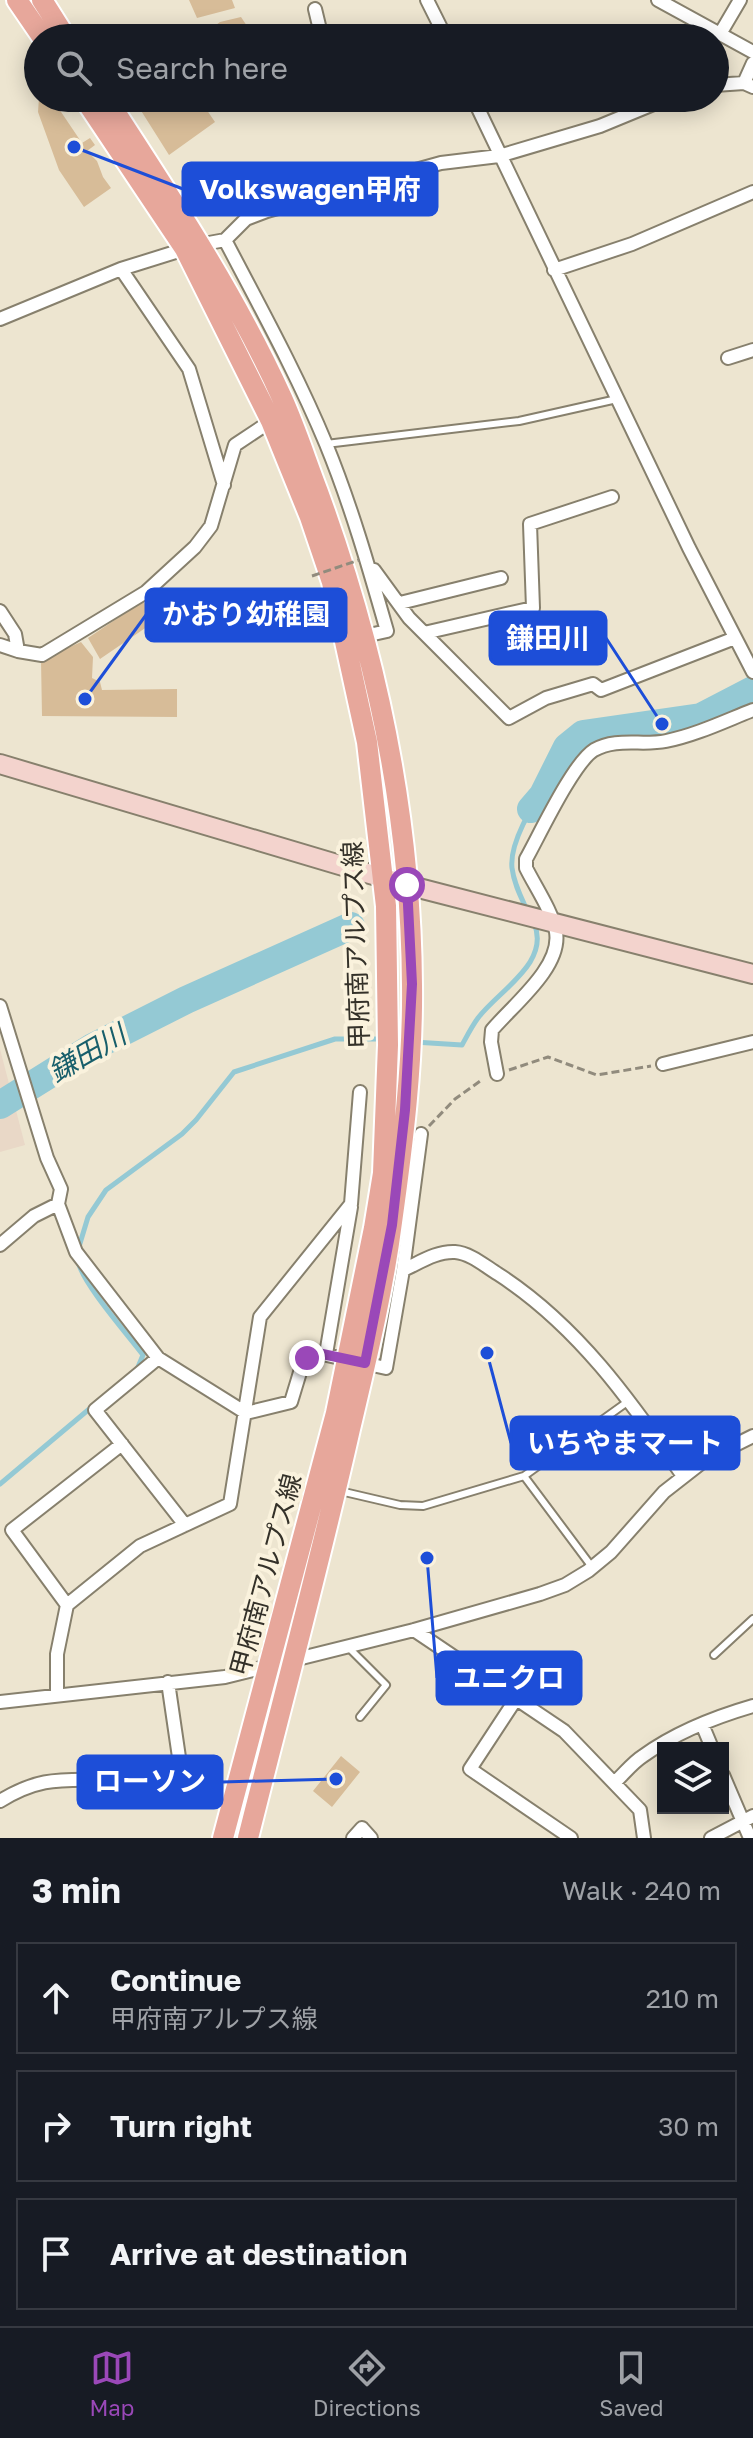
<!DOCTYPE html>
<html lang="en">
<head>
<meta charset="utf-8">
<style>
  body { margin:0; font-family:"Golos Text","Noto Sans JP",sans-serif; background:#242831; color:#f1f3f6 }
  .controls { position:absolute; right:24px; bottom:24px; display:grid; overflow:hidden; border-radius:0px; box-shadow:0 4px 20px #0003 }
  .controls button { width:72px; height:72px; display:grid; place-items:center; padding:0; border:0; border-bottom:2px solid #363941; background:#171b24; color:#f1f3f6; font:40px sans-serif }
  .stop { position:absolute; width:24px; height:24px; margin:-18px; border:6px solid #9a48b8; border-radius:50%; background:#fff }
  .stop.end { background:#9a48b8; border-color:#fff; box-shadow:0 2px 8px #0008 }
  .list { margin:0; padding:0; list-style:none }
  h2 { display:flex; justify-content:space-between; align-items:center; height:104px; margin:0; padding:0 32px; font-size:34px }
  h2 small { font-size:26px; font-weight:400; color:#9ea1a6 }
  .list li { display:grid; grid-template-columns:52px 1fr auto; gap:24px; align-items:center; box-sizing:border-box; height:112px; margin:0 16px 16px; padding:0 16px; border:2px solid #363941; border-radius:0px }
  .list b { display:block; font-size:30px; white-space:nowrap }
  .list p { margin:0; font-size:26px; white-space:nowrap; color:#9ea1a6 }
  .list em { font-size:26px; font-style:normal; color:#9ea1a6 }
  .icon { flex:none; width:44px; height:44px; fill:none; stroke:currentColor; stroke-width:2; stroke-linecap:round; stroke-linejoin:round }
  .map { position:relative; flex:none; width:753px; height:1838px; overflow:hidden }
  .search { position:absolute; background:#171b24; box-shadow:0 4px 20px #0003; left:24px; right:24px; top:24px; height:88px; display:flex; align-items:center; gap:20px; box-sizing:border-box; padding:0 28px; border-radius:44px; color:#9ea1a6; font-size:30px }
  .sheet { height:488px; background:#171b24 }
  nav { display:flex; justify-content:space-around; align-items:center; box-sizing:border-box; height:112px; border-top:2px solid #363941; background:#171b24; font-size:22px; color:#9ea1a6 }
  nav a { display:grid; justify-items:center; gap:4px }
  nav .on { color:#9a48b8 }
  .map>svg:first-child { display:block }
</style>
</head>
<body>
<div class="map">
<svg width="753" height="1838" viewBox="0 0 753 1838">
  <rect width="100%" height="100%" fill="#ede5d0"/>
  <!-- education -->
  <path fill="#e9d8c7" d="M0 1049 25 1145 0 1152Z"/>
  <g fill="none" stroke-linecap="round" stroke-linejoin="round">
    <!-- stream -->
    <path stroke="#94c9d4" stroke-width="5" d="M527 910C521 897 514 884 512 868 509 840 537 799 552 775
      M414 1042 462 1045C467 1036 472 1026 478 1018 499 990 551 963 534 923
      M78 1250 88 1217 106 1190 182 1134 196 1120 234 1072 335 1039H384
      M78 1260C80 1281 129 1336 143 1355L138 1367
      M0 1484 94 1405"/>
    <!-- river -->
    <path stroke="#94c9d4" stroke-width="28" d="M531 809 543 795 567 747 583 734 701 717 753 690
      M0 1105 93 1047 186 1000 351 926"/>
  </g>
  <!-- building -->
  <path fill="#d7bc98" d="M189 0H232L235 8 197 18Z
    M241 17 255 38H179L196 27 201 36 220 22Z
    M39 98H62L55 103 82 143 90 138 95 145 87 151 97 161 103 177 111 188 84 207 59 170 38 112Z
    M133 98H203L200 100 215 122 169 155Z
    M143 601 157 620 100 659 88 638Z
    M81 642 93 657 92 678 100 682 102 690 177 689V717L42 716 41 660Z
    M341 1756 360 1772 332 1807 313 1791Z"/>
  <g fill="none" stroke-linecap="round" stroke-linejoin="round">
    <!-- lane casing -->
    <g stroke="#87806d" stroke-width="10">
      <path id="lane" d="M326 444 519 421 617 399
        M524 1476 592 1567
        M340 1491 400 1505 423 1506 524 1476 630 1400
        M348 1647 386 1685 360 1717
        M714 1655 753 1619"/>
    </g>
    <!-- street casing -->
    <g stroke="#87806d" stroke-width="16">
      <path id="street" d="M427 0 446 38
        M658 0 753 52
        M315 9 322 38
        M720 34 740 0
        M744 83 753 63
        M715 85 744 83 753 87
        M473 98 689 548 753 672
        M225 240C260 307 297 374 326 444 351 505 369 568 387 631L360 637
        M121 269 189 369 224 485
        M554 270 632 244 753 192
        M0 319 121 269 198 245 225 240 246 219 267 211 441 163 499 156 600 126 668 98
        M728 358 753 350
        M374 570 409 618 509 718 546 698 593 684 601 690 735 638
        M400 603 501 578
        M0 611 15 634 18 651
        M424 633 533 608 530 524 612 497
        M0 645 18 651 42 655 146 592 195 547 211 526 235 445 271 421
        M0 1006 47 1158 61 1189 58 1204 76 1252 158 1358 246 1413 291 1402 301 1369 313 1352 386 1368 403 1270C419 1263 436 1251 455 1252 470 1253 485 1266 498 1274 577 1325 630 1400 683 1476
        M663 1064 753 1042
        M497 1074 491 1042 492 1030C513 1005 562 967 556 932 552 911 536 888 526 868V859C539 836 573 763 594 750 617 737 642 746 666 741 696 735 725 721 753 710
        M0 1245 34 1216 58 1204
        M403 1270 421 1134
        M326 1354 351 1207
        M158 1358 95 1410 185 1525
        M67 1605 12 1530 122 1444
        M414 1630 564 1731 640 1810 644 1838
        M57 1694V1654L67 1605 140 1546 230 1504 260 1317 351 1204 360 1092
        M516 1699 470 1769 571 1838
        M0 1702 225 1677 414 1630 540 1594 565 1585 588 1571 611 1552 664 1492 705 1460 753 1436
        M702 1724 712 1748
        M723 1775 750 1838
        M615 1782C624 1774 632 1763 643 1756 675 1733 715 1717 753 1706
        M0 1801C46 1773 68 1782 117 1779 138 1777 160 1773 181 1771L168 1682
        M353 1838 362 1828 371 1838
        M711 1838 753 1816"/>
    </g>
    <!-- secondary casing -->
    <g stroke="#87806d" stroke-width="22">
      <path id="secondary" d="M0 764 407 885 753 974"/>
    </g>
    <!-- primary casing -->
    <g stroke="#fff" stroke-width="24">
      <path id="primary" d="M17 0 43 38
        M42 0 66 38
        M84 98 185 249 271 421 310 517 332 582 367 742 386 906 388 1045 383 1173 374 1228 336 1413 223 1838
        M106 98C169 195 234 292 282 398 296 429 306 461 318 492 376 651 411 814 412 985 413 1064 403 1144 392 1222 383 1292 366 1361 350 1429 319 1566 282 1702 248 1838"/>
    </g>
    <!-- path -->
    <path stroke="#918b7d" stroke-width="3" stroke-dasharray="8 4" stroke-linecap="butt" d="M509 1070 548 1057 597 1075 651 1066
      M429 1126 455 1099 483 1079"/>
    <!-- lane -->
    <use href="#lane" stroke="#fff" stroke-width="6"/>
    <!-- street -->
    <use href="#street" stroke="#fff" stroke-width="12"/>
    <!-- secondary -->
    <use href="#secondary" stroke="#f3d3cd" stroke-width="18"/>
    <!-- primary -->
    <use href="#primary" stroke="#e7a79b" stroke-width="20"/>
    <!-- path-bridge -->
    <path stroke="#918b7d" stroke-width="3" stroke-dasharray="8 4" stroke-linecap="butt" d="M312 576 359 560"/>
  </g>
  <g fill="none" stroke-linecap="round" stroke-linejoin="round">
    <!-- route -->
    <path stroke="#9a48b8" stroke-width="10" d="M307 1358 313 1352 365 1363 392 1225 405 1110 412 984 407 885"/>
  </g>
  <g text-anchor="middle" stroke-width="8" stroke-linejoin="round" paint-order="stroke">
    <!-- street labels -->
    <g font-size="26" fill="#343129" stroke="#faf2dd">
      <text transform="translate(356 945) rotate(-92)" y="9">甲府南アルプス線</text>
      <text transform="translate(266 1575) rotate(-75)" y="9">甲府南アルプス線</text>
    </g>
    <!-- water labels -->
    <g font-size="28" font-style="italic" fill="#185f6b" stroke="#faf2dd">
      <text transform="translate(87 1053) rotate(-30)" y="10">鎌田川</text>
    </g>
  </g>
  <!-- callouts -->
  <path fill="none" stroke="#1d4ed8" stroke-width="3" d="M74 147L183 189M85 699L146 615M662 724L606 638M487 1353L511 1443M427 1558L437 1678M336 1779L222 1782"/>
  <g fill="#1d4ed8" stroke="#faf2dd" stroke-width="3">
    <circle cx="74" cy="147" r="8"/>
    <circle cx="85" cy="699" r="8"/>
    <circle cx="662" cy="724" r="8"/>
    <circle cx="487" cy="1353" r="8"/>
    <circle cx="427" cy="1558" r="8"/>
    <circle cx="336" cy="1779" r="8"/>
  </g>
  <g fill="#1d4ed8" stroke="#1d4ed8" stroke-width="3">
    <rect x="183" y="163" width="254" height="52" rx="8"/>
    <rect x="146" y="589" width="200" height="52" rx="8"/>
    <rect x="490" y="612" width="116" height="52" rx="8"/>
    <rect x="511" y="1417" width="228" height="52" rx="8"/>
    <rect x="437" y="1652" width="144" height="52" rx="8"/>
    <rect x="78" y="1756" width="144" height="52" rx="8"/>
  </g>
  <g font-size="28" text-anchor="middle" font-weight="bold" fill="#fff">
    <text x="310" y="199">Volkswagen甲府</text>
    <text x="246" y="624">かおり幼稚園</text>
    <text x="548" y="648">鎌田川</text>
    <text x="625" y="1453">いちやまマート</text>
    <text x="509" y="1688">ユニクロ</text>
    <text x="150" y="1791">ローソン</text>
  </g>
</svg>
<div class="controls">
<button><svg class="icon" aria-label="layers" viewBox="0 0 24 24"><path d="M12 4l9 5-9 5-9-5zM3 14l9 5 9-5"/></svg></button>
</div>
<div class="stop" style="left:407px;top:885px"></div>
<div class="stop end" style="left:307px;top:1358px"></div>
<div class="search"><svg class="icon" aria-label="search" viewBox="0 0 24 24"><circle cx="10" cy="10" r="6"/><path d="M15 15l6 6"/></svg>Search here</div>
</div>
<section class="sheet">
<h2>3 min<small>Walk · 240 m</small></h2>
<ul class="list">
<li><svg class="icon" aria-label="ahead" viewBox="0 0 24 24"><path d="M12 20V5M6 11l6-6 6 6"/></svg><div><b>Continue</b><p>甲府南アルプス線</p></div><em>210 m</em></li>
<li><svg class="icon" aria-label="right" viewBox="0 0 24 24"><path d="M7 20v-9h11M14 6l5 5-5 5"/></svg><div><b>Turn right</b></div><em>30 m</em></li>
<li><svg class="icon" aria-label="arrive" viewBox="0 0 24 24"><path d="M6 21V4h12l-3 4 3 4H6"/></svg><div><b>Arrive at destination</b></div></li>
</ul>
</section>
<nav>
<a class="on"><svg class="icon" aria-label="map" viewBox="0 0 24 24"><path d="M3 6l6-2 6 2 6-2v14l-6 2-6-2-6 2zM9 4v14M15 6v14"/></svg>Map</a>
<a><svg class="icon" aria-label="directions" viewBox="0 0 24 24"><path d="M12 3l9 9-9 9-9-9zM9 14v-3h6M13 9l2 2-2 2"/></svg>Directions</a>
<a><svg class="icon" aria-label="saved" viewBox="0 0 24 24"><path d="M7 4h10v16l-5-4-5 4z"/></svg>Saved</a>
</nav>
</body>
</html>
